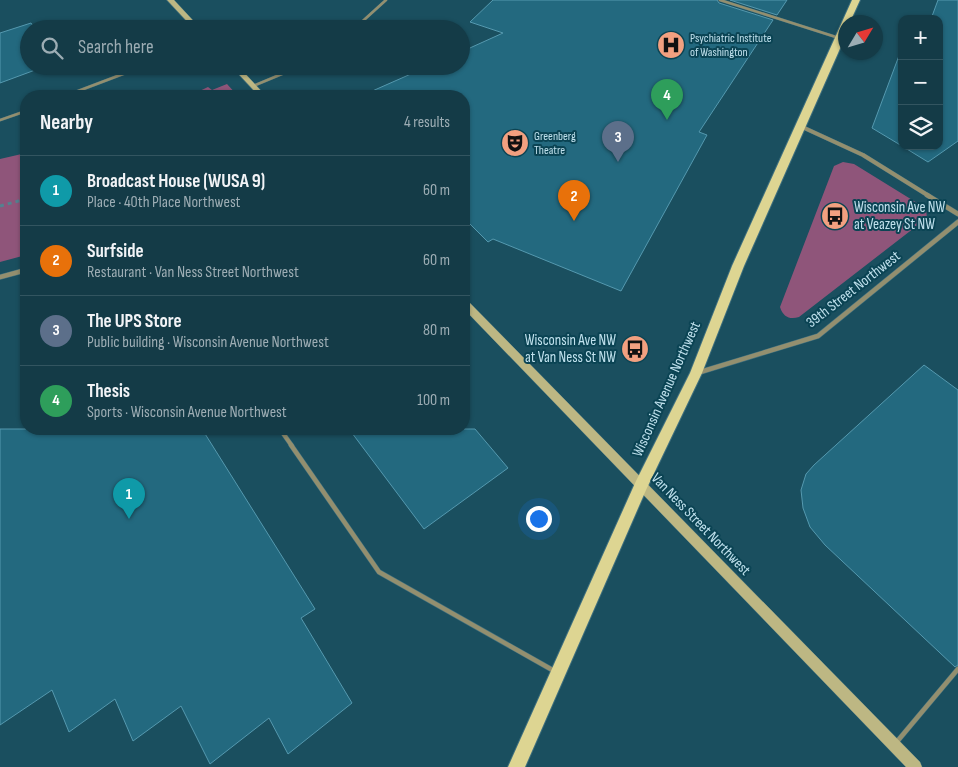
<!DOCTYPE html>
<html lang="en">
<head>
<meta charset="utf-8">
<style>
  body { margin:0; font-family:"Sofia Sans Condensed",sans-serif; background:#1d424e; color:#f1f3f6 }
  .controls { position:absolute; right:15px; top:15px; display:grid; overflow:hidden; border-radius:10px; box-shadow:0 1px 4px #0004 }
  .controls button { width:45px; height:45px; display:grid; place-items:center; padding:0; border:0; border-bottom:1px solid #335560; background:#143b47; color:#f1f3f6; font:25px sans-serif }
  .compass { position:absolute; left:838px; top:15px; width:45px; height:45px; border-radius:50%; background:#143b47; box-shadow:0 1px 4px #0004; rotate:52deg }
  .you { position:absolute; left:538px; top:518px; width:18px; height:18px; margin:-12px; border:4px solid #fff; border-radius:50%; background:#1a73e8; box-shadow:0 0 0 8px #1a73e833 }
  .badge { display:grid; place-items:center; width:32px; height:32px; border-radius:50%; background:#f2a080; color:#fff; font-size:16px; font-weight:700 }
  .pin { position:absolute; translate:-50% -41px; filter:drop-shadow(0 1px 2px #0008) }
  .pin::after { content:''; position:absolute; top:26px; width:18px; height:15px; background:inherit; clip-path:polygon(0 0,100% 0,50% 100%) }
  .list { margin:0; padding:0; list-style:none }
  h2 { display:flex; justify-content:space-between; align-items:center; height:65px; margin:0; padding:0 20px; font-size:21px }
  h2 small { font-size:16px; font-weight:400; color:#9dadb4 }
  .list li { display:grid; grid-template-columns:32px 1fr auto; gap:15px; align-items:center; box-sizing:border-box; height:70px; padding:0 20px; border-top:1px solid #335560 }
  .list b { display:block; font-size:19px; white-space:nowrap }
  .list p { margin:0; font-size:16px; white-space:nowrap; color:#9dadb4 }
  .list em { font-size:16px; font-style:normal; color:#9dadb4 }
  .icon { flex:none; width:28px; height:28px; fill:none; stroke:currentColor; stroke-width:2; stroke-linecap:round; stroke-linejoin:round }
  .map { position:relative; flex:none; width:958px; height:767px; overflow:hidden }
  .search { position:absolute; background:#143b47; box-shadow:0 1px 4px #0004; left:20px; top:20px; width:450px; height:55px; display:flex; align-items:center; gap:12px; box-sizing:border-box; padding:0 18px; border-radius:28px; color:#9dadb4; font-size:19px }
  .panel { position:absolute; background:#143b47; box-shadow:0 1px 4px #0004; left:20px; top:90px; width:450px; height:345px; border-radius:20px }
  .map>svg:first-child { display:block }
</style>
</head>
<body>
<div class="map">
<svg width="958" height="767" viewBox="0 0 958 767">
  <rect width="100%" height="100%" fill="#1a4f5f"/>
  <!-- green -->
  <path fill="#8f557a" d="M227 84 238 96 191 95 208 87 212 90Z
    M26 153V255L0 262V159Z
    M843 162 854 164 922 206 926 210 927 218 799 317C790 320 783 317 780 307L834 166Z"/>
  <!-- building -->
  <path fill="#23697f" stroke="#5599af" d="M493 0H717L719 3 773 20 699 132 707 135 621 291 493 239 488 242 464 218V96H361L429 66H461V52L503 33 470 22Z
    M730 0H787L777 15Z
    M938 0H958V141L928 162 902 146H939V19H931Z
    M31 23 35 29H29V66H46L0 83V33Z
    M900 53 902 54V146L872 128Z
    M924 365 958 390V665L955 667 825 545 810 527 803 508 801 490 806 474 814 465Z
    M0 429H202L315 609 301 618 352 703 288 754 269 718 210 764 181 706 133 741 115 699 69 732 52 690 0 725Z
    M349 429H475L508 468 424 529Z"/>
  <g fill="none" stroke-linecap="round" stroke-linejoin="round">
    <!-- service-far2 casing -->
    <g stroke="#3f6f7e" stroke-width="3">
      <path id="service-far2" d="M720 0 839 38
        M354 29 386 0
        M253 86 301 66
        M65 96 144 66
        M0 120 26 111"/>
    </g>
    <!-- service-far1 casing -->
    <g stroke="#3f6f7e" stroke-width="5">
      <path id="service-far1" d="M280 429 292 446"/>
    </g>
    <!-- service casing -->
    <g stroke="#3f6f7e" stroke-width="5.5">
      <path id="service" d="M291 445 379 572 556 672
        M895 744 958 669"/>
    </g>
    <!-- minor-far1 casing -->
    <g stroke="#3f6f7e" stroke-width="4.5">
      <path id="minor-far1" d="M800 126 863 155 929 196"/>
    </g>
    <!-- minor casing -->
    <g stroke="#3f6f7e" stroke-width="5.5">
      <path id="minor" d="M927 195 958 214
        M0 277 26 270
        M697 373 818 336 958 222"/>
    </g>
    <!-- secondary casing -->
    <g stroke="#3f6f7e" stroke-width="1">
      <path id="secondary" d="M167 0H174L201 29H194Z
        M231 66H238L266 96H259Z
        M464 299 467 300 920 762 922 767H906L464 309Z"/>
    </g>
    <!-- primary casing -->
    <g stroke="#3f6f7e" stroke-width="2">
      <path id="primary" d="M852 0H860L850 22H846V35L744 266 702 373 646 490 525 767H508L636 481 690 373 732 266Z"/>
    </g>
    <!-- path-far1 -->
    <path stroke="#548290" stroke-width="2.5" stroke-dasharray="2.5 2.5" stroke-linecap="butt" d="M213 96 219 93"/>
    <!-- path -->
    <path stroke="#548290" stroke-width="3" stroke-dasharray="4 4" stroke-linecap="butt" d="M0 206 26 199"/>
    <!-- service-far2 -->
    <use href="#service-far2" stroke="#938f6f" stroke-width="2.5"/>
    <!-- service-far1 -->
    <use href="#service-far1" stroke="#938f6f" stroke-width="4"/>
    <!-- service -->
    <use href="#service" stroke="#938f6f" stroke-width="4.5"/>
    <!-- minor-far1 -->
    <use href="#minor-far1" stroke="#938f6f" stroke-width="4"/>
    <!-- minor -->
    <use href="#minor" stroke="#938f6f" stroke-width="4.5"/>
    <!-- secondary -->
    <use href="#secondary" fill="#bdb783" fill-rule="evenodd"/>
    <!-- primary -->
    <use href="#primary" fill="#ddd592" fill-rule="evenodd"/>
  </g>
  <!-- icons -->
  <defs>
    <g id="hospital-disc" transform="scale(1.4375)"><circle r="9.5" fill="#f2a080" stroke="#0b4454"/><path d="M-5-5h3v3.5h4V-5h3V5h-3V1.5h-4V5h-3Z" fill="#111"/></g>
    <g id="theatre-disc" transform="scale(1.4375)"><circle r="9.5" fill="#f2a080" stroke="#0b4454"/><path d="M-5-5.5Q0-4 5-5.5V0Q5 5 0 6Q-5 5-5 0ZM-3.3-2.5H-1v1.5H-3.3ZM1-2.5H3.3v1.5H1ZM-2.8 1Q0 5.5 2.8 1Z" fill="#111"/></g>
    <g id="bus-disc" transform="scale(1.4375)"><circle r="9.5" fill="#f2a080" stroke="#0b4454"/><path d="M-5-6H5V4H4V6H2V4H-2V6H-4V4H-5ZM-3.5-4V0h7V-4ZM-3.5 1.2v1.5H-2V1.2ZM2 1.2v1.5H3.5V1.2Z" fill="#111"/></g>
  </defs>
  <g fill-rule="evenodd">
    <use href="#hospital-disc" x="671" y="45"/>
    <use href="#theatre-disc" x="515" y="143"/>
    <use href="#bus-disc" x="835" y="216"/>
    <use href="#bus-disc" x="635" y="349"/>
  </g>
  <g text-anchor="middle" stroke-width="4" stroke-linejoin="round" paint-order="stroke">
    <!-- far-poi labels -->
    <g font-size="12" fill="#c0e1ed" stroke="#0b4454" text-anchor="start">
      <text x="690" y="42">Psychiatric Institute<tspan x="690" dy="14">of Washington</tspan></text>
      <text x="534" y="140">Greenberg<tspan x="534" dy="14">Theatre</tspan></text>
    </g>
    <!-- poi labels -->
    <g font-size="15" fill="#c0e1ed" stroke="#0b4454" text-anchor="start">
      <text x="854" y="212">Wisconsin Ave NW<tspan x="854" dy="17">at Veazey St NW</tspan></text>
      <text x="616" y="345" text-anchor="end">Wisconsin Ave NW<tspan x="616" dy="17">at Van Ness St NW</tspan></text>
    </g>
    <!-- street labels -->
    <g font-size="15" fill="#c0e1ed" stroke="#0b4454">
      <text transform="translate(853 289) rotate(-38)" y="5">39th Street Northwest</text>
      <text transform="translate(666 389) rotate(-66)" y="5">Wisconsin Avenue Northwest</text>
      <text transform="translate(701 524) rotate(46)" y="5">Van Ness Street Northwest</text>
    </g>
  </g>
</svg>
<div class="controls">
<button>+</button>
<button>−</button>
<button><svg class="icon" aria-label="layers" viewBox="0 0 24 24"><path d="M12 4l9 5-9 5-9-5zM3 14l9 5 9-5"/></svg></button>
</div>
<svg class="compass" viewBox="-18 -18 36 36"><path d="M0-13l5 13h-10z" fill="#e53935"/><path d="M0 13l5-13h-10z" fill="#9dadb4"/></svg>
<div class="you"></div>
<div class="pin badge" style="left:129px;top:519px;background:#0f9aa8">1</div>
<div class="pin badge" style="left:574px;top:221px;background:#e8710a">2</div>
<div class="pin badge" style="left:618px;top:162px;background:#5c6f8a">3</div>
<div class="pin badge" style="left:667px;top:120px;background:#2e9e5b">4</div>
<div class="search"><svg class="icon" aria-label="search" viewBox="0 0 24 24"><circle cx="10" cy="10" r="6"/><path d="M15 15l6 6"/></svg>Search here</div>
<section class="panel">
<h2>Nearby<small>4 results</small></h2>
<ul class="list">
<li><span class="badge" style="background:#0f9aa8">1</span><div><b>Broadcast House (WUSA 9)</b><p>Place · 40th Place Northwest</p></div><em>60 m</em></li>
<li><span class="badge" style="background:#e8710a">2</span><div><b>Surfside</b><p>Restaurant · Van Ness Street Northwest</p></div><em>60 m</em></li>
<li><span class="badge" style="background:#5c6f8a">3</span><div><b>The UPS Store</b><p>Public building · Wisconsin Avenue Northwest</p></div><em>80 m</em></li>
<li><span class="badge" style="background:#2e9e5b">4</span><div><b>Thesis</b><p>Sports · Wisconsin Avenue Northwest</p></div><em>100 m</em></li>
</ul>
</section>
</div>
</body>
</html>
